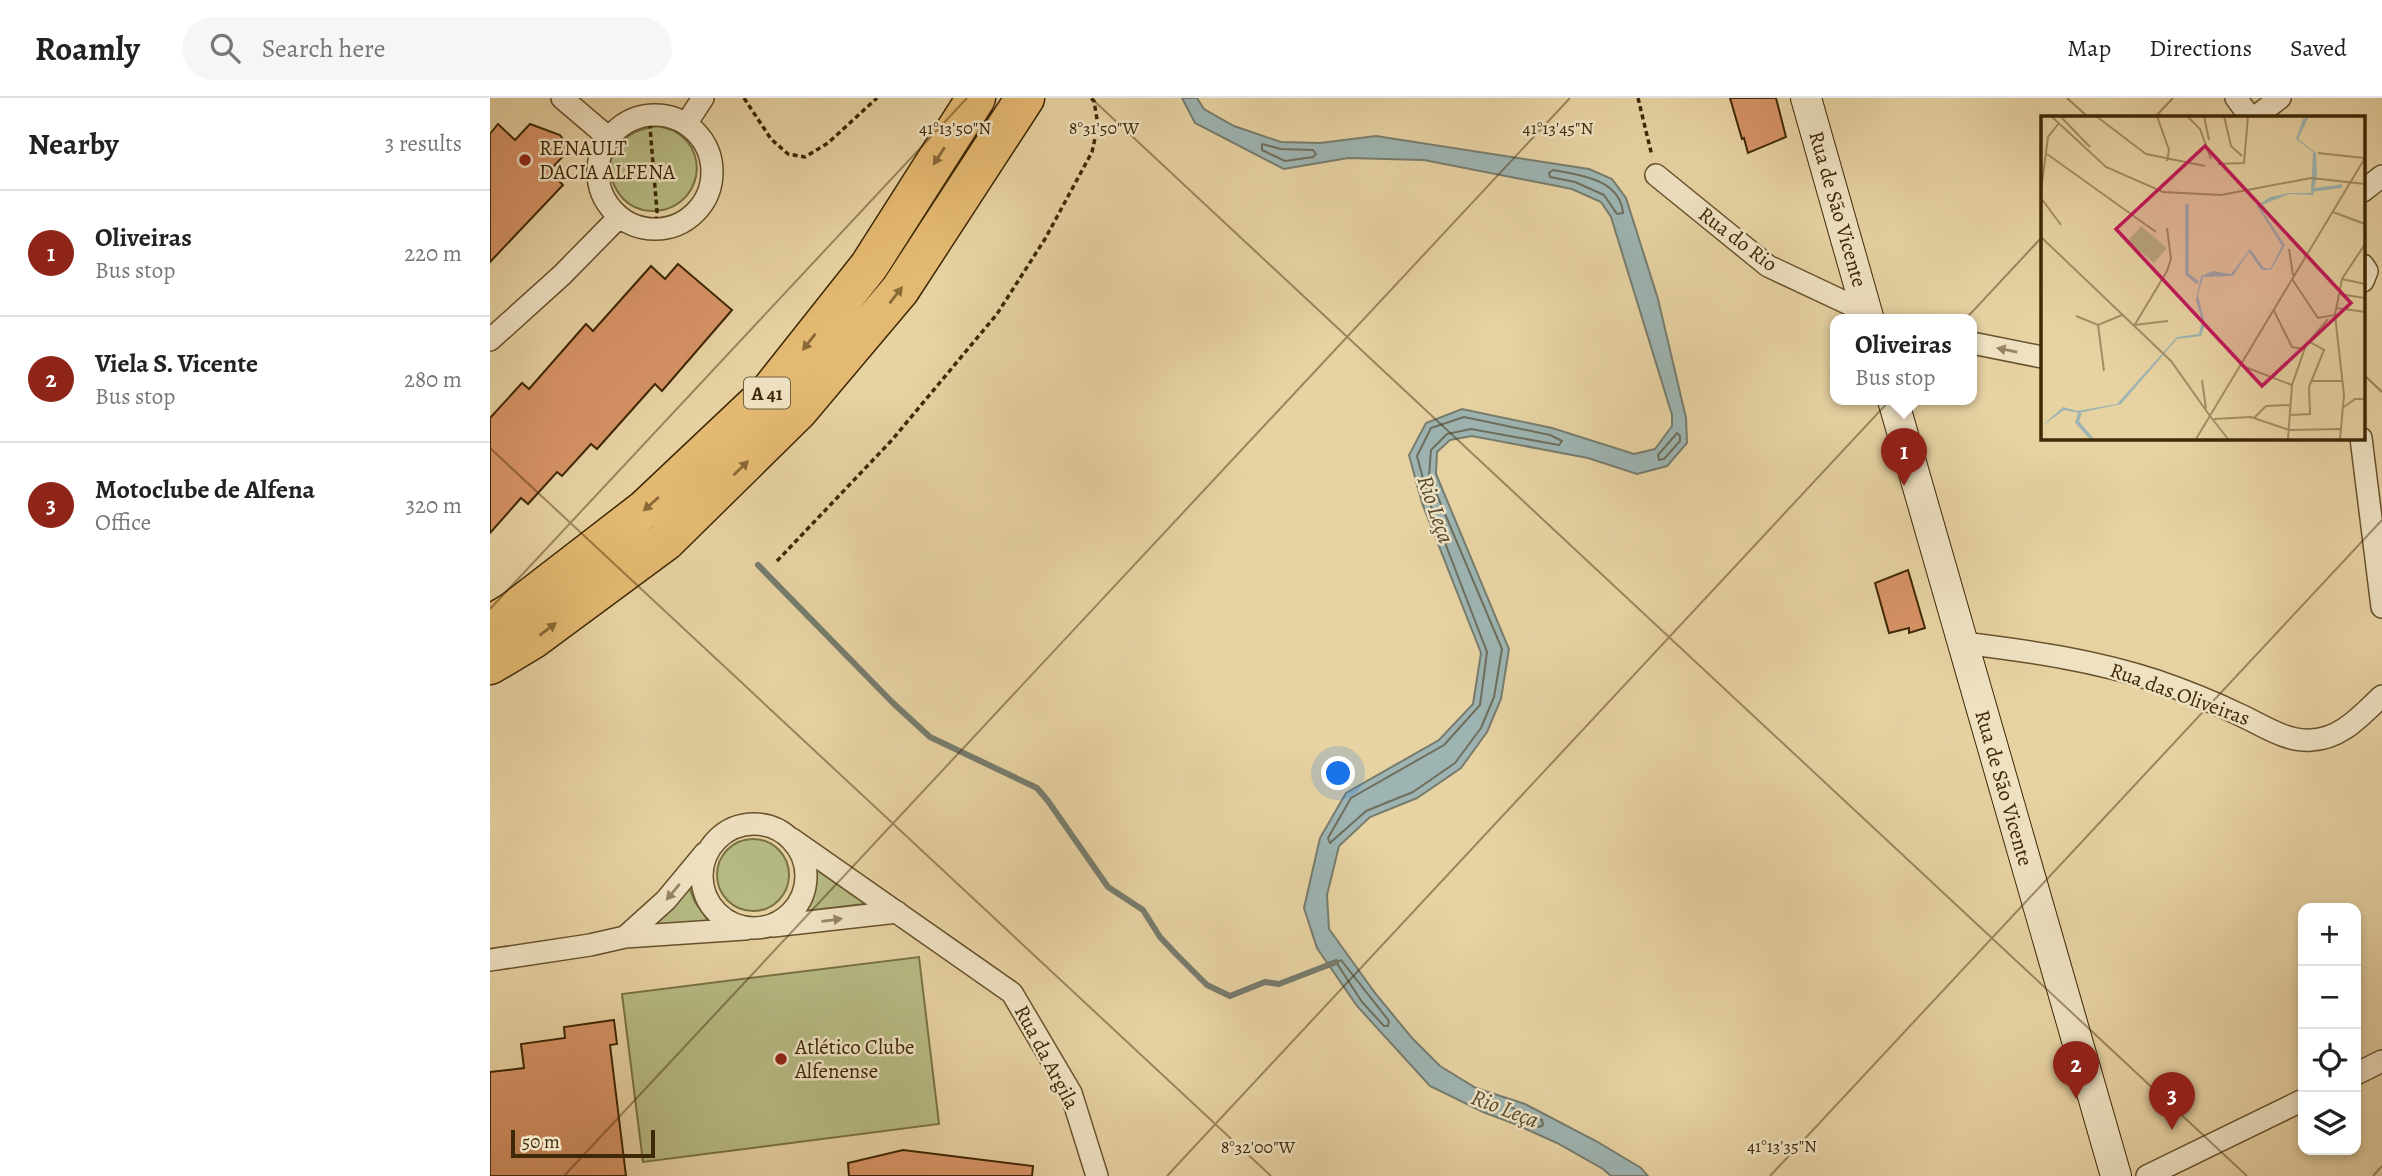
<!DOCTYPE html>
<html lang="en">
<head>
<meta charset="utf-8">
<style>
  body { margin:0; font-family:Alegreya,serif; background:#f6f6f6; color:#222 }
  .controls { position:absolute; right:21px; bottom:21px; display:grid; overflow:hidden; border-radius:14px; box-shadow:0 4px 10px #0003 }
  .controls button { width:63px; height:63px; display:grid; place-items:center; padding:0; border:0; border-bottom:2px solid #e0e0e0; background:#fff; color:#222; font:35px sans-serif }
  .scale { position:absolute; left:21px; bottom:18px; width:144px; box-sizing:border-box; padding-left:7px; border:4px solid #3e2805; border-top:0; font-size:19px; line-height:24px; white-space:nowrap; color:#3e2805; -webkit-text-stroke:5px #efe2c3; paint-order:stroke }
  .you { position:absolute; left:849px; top:676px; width:24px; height:24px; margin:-18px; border:5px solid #fff; border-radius:50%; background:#1a73e8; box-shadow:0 0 0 10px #1a73e833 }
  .badge { display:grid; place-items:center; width:46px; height:46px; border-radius:50%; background:#8f2418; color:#fff; font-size:23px; font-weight:700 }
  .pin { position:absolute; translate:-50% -58px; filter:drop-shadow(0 2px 4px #0008) }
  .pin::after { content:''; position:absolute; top:37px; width:24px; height:21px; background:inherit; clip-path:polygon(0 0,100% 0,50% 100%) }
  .popup { position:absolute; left:1340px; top:216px; width:147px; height:91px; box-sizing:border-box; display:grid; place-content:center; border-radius:14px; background:#fff; filter:drop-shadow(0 2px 5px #0005); font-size:23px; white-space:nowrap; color:#767676 }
  .popup b { font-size:26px; color:#222 }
  .popup::after { content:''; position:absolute; left:50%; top:100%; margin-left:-14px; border:14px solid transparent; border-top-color:#fff }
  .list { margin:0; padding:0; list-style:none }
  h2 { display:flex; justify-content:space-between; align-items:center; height:91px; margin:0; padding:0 28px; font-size:30px }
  h2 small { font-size:23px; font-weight:400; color:#767676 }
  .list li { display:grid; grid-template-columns:46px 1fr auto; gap:21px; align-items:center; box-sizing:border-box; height:126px; padding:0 28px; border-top:2px solid #e0e0e0 }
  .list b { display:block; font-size:26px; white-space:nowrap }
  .list p { margin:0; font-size:23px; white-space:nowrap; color:#767676 }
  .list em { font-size:23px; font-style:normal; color:#767676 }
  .icon { flex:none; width:38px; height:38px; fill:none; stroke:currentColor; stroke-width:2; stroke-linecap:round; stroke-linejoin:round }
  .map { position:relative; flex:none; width:1892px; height:1078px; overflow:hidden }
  header { display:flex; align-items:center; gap:42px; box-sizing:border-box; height:98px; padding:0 35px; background:#fff; border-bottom:2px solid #e0e0e0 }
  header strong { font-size:33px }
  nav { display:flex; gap:38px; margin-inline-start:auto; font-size:24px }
  .search { width:490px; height:63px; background:#f6f6f6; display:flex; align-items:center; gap:18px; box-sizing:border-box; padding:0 24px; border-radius:38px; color:#767676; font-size:26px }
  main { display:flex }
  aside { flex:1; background:#fff }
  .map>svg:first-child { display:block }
</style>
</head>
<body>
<header>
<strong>Roamly</strong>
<div class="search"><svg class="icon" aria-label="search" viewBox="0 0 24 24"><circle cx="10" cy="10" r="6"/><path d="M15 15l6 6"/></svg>Search here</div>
<nav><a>Map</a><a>Directions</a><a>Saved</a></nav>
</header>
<main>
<aside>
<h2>Nearby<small>3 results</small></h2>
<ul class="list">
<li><span class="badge">1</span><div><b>Oliveiras</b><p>Bus stop</p></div><em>220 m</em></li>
<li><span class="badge">2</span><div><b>Viela S. Vicente</b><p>Bus stop</p></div><em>280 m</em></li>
<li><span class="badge">3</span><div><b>Motoclube de Alfena</b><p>Office</p></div><em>320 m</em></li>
</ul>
</aside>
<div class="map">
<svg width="1892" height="1078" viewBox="0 0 1892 1078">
  <rect width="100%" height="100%" fill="#e7d2a2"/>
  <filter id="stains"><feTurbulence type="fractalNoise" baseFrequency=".00286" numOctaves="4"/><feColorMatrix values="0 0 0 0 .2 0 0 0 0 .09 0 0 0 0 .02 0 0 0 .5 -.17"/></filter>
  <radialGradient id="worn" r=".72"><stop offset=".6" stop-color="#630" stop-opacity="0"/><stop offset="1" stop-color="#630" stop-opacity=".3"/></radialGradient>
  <!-- green -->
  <path fill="#b7bb84" stroke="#7a7244" stroke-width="2" d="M169 28C174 30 180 31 184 33 227 57 205 121 153 112 141 109 131 101 125 89 109 54 135 32 169 28Z
    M227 777a36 36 0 1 1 72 0a36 36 0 1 1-72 0Z
    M327 772 374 805V806L316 813 325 792Z
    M199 789 205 804 219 824 157 829Z
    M429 859 449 1026 153 1064 132 896Z"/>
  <!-- water -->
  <path fill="#9db4b2" stroke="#777c6d" stroke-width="2" d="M692 0H707L714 11 744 28 791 44 830 45 886 38 1099 71 1122 81 1136 100 1168 201 1196 320 1197 345 1177 368 1147 376 1098 360 982 338 960 342 947 354 946 376 1019 551 1011 601 997 634 971 670 927 700 880 719 849 748 837 797 839 831 885 895 922 940 950 968 986 990 1035 1006 1106 1043 1151 1070 1158 1078H1121L1113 1071 1067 1045 1025 1026 993 1014 940 988 867 908 827 850 814 810 830 740 856 695 949 642 983 606 991 555 932 405 919 357 936 325 972 311 1062 330 1144 356 1165 351 1182 328V317L1121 119 1111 104 1082 91 934 62 858 60 794 71 705 25Z"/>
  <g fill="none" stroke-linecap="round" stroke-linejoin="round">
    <!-- shore -->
    <path stroke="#6e6e5c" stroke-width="2" d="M772 46 791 51 823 52 826 56 823 59 795 63 772 52Z
      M1063 72C1090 77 1130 81 1133 115L1127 116 1114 97 1085 84 1060 79 1059 75Z
      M974 319 1060 337 1072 343 1069 347 981 331 957 336 941 352 939 378 1012 551 1004 599 991 630 965 665 923 694 876 713 840 745 838 740 861 700 954 647 990 607 997 554 939 403 927 358 941 330Z
      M1187 335 1190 338V343L1174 361 1169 362 1168 357Z
      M851 862 899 923 898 928H894L872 904 848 867V864Z
      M1020 1009 1052 1022 1053 1027 1049 1029 1018 1015 1017 1012Z"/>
    <!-- stream -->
    <path stroke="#777c6d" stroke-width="6" d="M268 467 403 605 440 639 547 690 558 703 618 789 653 812 670 839 686 856 717 887 740 898 775 884 789 886 846 864"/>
  </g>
  <!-- building -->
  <path fill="#d79366" stroke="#3e2805" stroke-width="2" d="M1240 0H1286L1296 39 1258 55 1254 40 1252 41Z
    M8 26 25 42 40 26 70 37 80 51 59 73 73 87 0 164V36Z
    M188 166 242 212 172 293 165 286 107 351 101 346 72 378 67 374 38 406 31 400 0 435V320L32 285 39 291 96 226 103 233 161 168 175 181Z
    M1418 472 1435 530 1419 535V530L1399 535 1385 485Z
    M124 922 127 946 120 947 136 1078H0V974L34 970 31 946 75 940 74 929Z
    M413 1052 543 1068 542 1078H359L358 1065Z"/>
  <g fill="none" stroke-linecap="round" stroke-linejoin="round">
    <!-- minor casing -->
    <g stroke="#68522c" stroke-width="24">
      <path id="minor" d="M72 0 119 40
        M1746 0 1760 19
        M108 74a57 57 0 1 1 114 0a57 57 0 1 1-114 0Z
        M1765 19 1790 0
        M196 26 213 0
        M1166 77 1278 168 1361 207 1374 203
        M1873 93 1892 78
        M1873 167 1877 173 1873 183
        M0 242 72 177 129 119
        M1482 245 1552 259
        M1871 340 1892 509
        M1473 545C1539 553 1603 562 1667 583 1693 592 1721 603 1746 615 1769 625 1795 644 1821 642 1852 641 1871 617 1892 598
        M212 778a52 52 0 1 1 104 0a52 52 0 1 1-104 0Z
        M302 741 522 895 581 995 607 1078
        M283 828 407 814
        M135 839 176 802 215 755
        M0 862 100 847 135 839 255 831
        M1866 976 1892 963
        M1657 1078 1813 1002"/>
    </g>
    <!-- secondary casing -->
    <g stroke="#3e2805" stroke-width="32">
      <path id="secondary" d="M1316 0 1379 222
        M1403 302 1626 1078"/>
    </g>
    <!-- motorway casing -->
    <g stroke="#3e2805" stroke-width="41">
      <path id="motorway" d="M0 527 23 513 155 411 280 293 379 168 486 0
        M0 567 42 542 176 443 308 313 410 192 535 0"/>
    </g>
    <!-- path -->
    <path stroke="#3e2805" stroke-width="3.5" stroke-dasharray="5 3.5" stroke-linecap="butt" d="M254 0 281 41 298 56 315 59 338 45 387 0
      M1148 0 1162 58
      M159 17 167 114 165 131
      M287 463 402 342 507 216 555 141 602 54 608 27 604 3 601 0"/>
    <!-- minor -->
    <use href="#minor" stroke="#efe2c3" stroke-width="21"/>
    <!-- secondary -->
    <use href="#secondary" stroke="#efe2c3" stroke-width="30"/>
    <!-- motorway -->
    <use href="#motorway" stroke="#e4b971" stroke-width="38"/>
  </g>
  <!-- one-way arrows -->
  <defs><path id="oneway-solid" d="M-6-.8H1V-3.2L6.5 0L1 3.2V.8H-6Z" transform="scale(1.75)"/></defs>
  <g fill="#896936">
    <use href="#oneway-solid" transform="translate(449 58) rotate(123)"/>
    <use href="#oneway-solid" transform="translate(406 197) rotate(-52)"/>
    <use href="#oneway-solid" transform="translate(319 244) rotate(128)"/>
    <use href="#oneway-solid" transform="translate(251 370) rotate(-44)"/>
    <use href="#oneway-solid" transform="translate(161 406) rotate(138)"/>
    <use href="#oneway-solid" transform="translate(58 531) rotate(-37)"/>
  </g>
  <g fill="#968564">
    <use href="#oneway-solid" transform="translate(1517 252) rotate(-169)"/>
    <use href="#oneway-solid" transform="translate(183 794) rotate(130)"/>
    <use href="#oneway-solid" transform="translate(342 822) rotate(-7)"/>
  </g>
  <!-- ticks -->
  <path fill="none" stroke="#3e2805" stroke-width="2" stroke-opacity="0.45" d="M601 0 1757 1078M1577 0 1598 19M1665 19 1683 0M1873 276 1892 294M0 350 781 1078M0 511 477 0M74 1078 1080 0M677 1078 1552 139M1280 1078 1892 422M1883 1078 1892 1068"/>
  <!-- markers -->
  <g fill="#8f2418" stroke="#efe2c3" stroke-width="2.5">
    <circle cx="35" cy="62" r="7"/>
    <circle cx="291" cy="961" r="7"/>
  </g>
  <g text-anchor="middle" stroke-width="5" stroke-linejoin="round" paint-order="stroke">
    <!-- shield labels -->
    <rect fill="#efe2c3" stroke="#73603e" stroke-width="2" x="254" y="279.5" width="46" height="31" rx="5"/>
    <g font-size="19" font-weight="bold" fill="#3e2805">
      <text x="277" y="302">A 41</text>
    </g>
    <!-- poi labels -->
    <g font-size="21" fill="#3e2805" stroke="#efe2c3" text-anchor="start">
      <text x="49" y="57">RENAULT<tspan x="49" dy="24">DACIA ALFENA</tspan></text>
      <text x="305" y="956">Atlético Clube<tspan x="305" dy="24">Alfenense</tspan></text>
    </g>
    <!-- street labels -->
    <g font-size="21" fill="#3e2805" stroke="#efe2c3">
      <text transform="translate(1348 111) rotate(74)" y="7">Rua de São Vicente</text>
      <text transform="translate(1248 141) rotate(37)" y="7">Rua do Rio</text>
      <text transform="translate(1690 596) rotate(20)" y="7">Rua das Oliveiras</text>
      <text transform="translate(1514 690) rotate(74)" y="7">Rua de São Vicente</text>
      <text transform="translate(557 959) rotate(62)" y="7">Rua da Argila</text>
    </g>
    <!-- water labels -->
    <g font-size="23" font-style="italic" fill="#564b30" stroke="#efe2c3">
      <text transform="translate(946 411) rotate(71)" y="8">Rio Leça</text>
      <text transform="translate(1015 1010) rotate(21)" y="8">Rio Leça</text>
    </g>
  </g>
  <!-- overview -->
  <g transform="translate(1551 18)">
    <rect width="324" height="324" fill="#e7d2a2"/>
    <path d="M100 110 126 132 113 147 87 125Z" fill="#b7bb84"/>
    <path d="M268 0 257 23 275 37 276 60 272 79 248 78 218 90 244 129 230 154H221L208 136 192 160 162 161 157 179 164 208 160 220 136 223 80 288 38 297 23 294 0 311 22 291 36 295 76 288 136 221 158 218 161 205 155 184 160 160 172 155 190 158 209 133 223 152 229 153 241 130 216 90 229 81 248 77H270L272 36 255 23 262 3Z" fill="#9db4b2"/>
    <path fill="none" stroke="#9db4b2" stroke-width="3.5" d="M273 74 301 70M146 88V158L157 167M39 297 36 306 51 323"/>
    <path fill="none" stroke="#a38e63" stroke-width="2" d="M10 0 65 51 122 76 180 79 270 62 324 68M19 0 49 31M55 0 105 38 164 50M116 0 128 34 126 45M146 0 159 13 170 43M163 0 168 24M183 0 190 30 201 40M277 37 323 42M6 38 115 116M177 48 203 47 207 0M0 75 7 21 18 7M0 82 20 109M292 96 324 108M0 121 130 245 169 300M248 133 252 159M251 163 277 202 294 199 301 163 324 128M301 163 324 168M298 178 324 182M296 192 324 196M233 195 251 231 263 233M294 199 303 279 299 323M35 200 57 209 81 199M57 209 63 255M93 209 127 205M93 210 126 155 130 143 126 112M199 249 251 269M161 264 165 293M271 265H301M303 291 314 283H324M250 299 269 298 268 271 283 234 269 226M169 300 187 323M213 302 225 290 249 289M173 303 210 301 248 314 299 313M155 323 324 42M247 323 251 269 265 229 287 203"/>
    <path fill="#c2185b" fill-opacity="0.15" stroke="#c2185b" stroke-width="3.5" d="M164 30 310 187 221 270 75 113Z"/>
    <rect width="324" height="324" fill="none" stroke="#3e2805" stroke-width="3.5"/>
  </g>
  <g font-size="18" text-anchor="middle" fill="#3e2805" stroke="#efe2c3" stroke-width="5" stroke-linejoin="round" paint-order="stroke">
    <text x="614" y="36">8°31'50"W</text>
    <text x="465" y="36">41°13'50"N</text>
    <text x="1068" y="36">41°13'45"N</text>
    <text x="1292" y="1054">41°13'35"N</text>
    <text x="768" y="1055">8°32'00"W</text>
  </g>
  <rect width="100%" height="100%" filter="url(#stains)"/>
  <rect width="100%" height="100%" fill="url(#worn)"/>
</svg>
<div class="controls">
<button>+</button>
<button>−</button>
<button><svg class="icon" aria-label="locate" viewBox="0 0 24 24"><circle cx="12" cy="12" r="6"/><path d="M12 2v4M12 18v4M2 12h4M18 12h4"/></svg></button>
<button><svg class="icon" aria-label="layers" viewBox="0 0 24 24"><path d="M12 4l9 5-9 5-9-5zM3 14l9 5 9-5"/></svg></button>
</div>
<div class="scale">50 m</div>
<div class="you"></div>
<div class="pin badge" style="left:1414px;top:388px">1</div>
<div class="popup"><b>Oliveiras</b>Bus stop</div>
<div class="pin badge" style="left:1586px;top:1001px">2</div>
<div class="pin badge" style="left:1682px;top:1032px">3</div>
</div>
</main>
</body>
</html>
